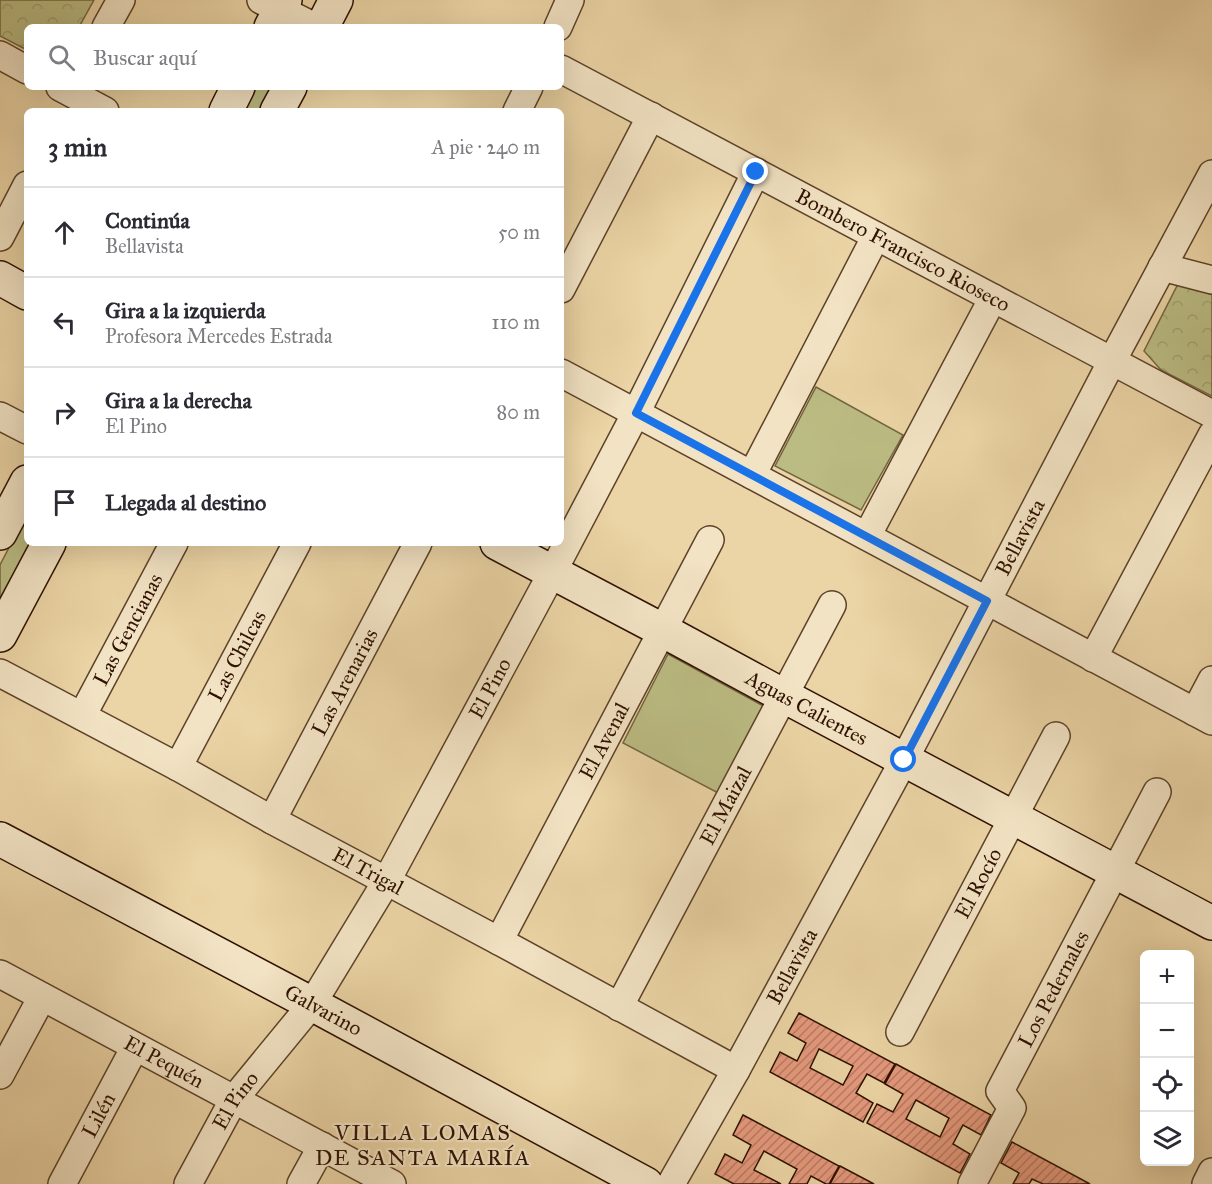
<!DOCTYPE html>
<html lang="es">
<head>
<meta charset="utf-8">
<style>
  body { margin:0; font-family:"IM FELL Great Primer",serif; background:#f7f7f7; color:#2b2b33 }
  .controls { position:absolute; right:18px; bottom:18px; display:grid; overflow:hidden; border-radius:9px; box-shadow:0 6px 24px #0002 }
  .controls button { width:54px; height:54px; display:grid; place-items:center; padding:0; border:0; border-bottom:2px solid #e1e1e2; background:#fff; color:#2b2b33; font:30px sans-serif }
  .stop { position:absolute; width:18px; height:18px; margin:-14px; border:4px solid #1a73e8; border-radius:50%; background:#fff }
  .stop.end { background:#1a73e8; border-color:#fff; box-shadow:0 2px 6px #0008 }
  .list { margin:0; padding:0; list-style:none }
  h2 { display:flex; justify-content:space-between; align-items:center; height:78px; margin:0; padding:0 24px; font-size:26px }
  h2 small { font-size:20px; font-weight:400; color:#7c7c81 }
  .list li { display:grid; grid-template-columns:39px 1fr auto; gap:18px; align-items:center; box-sizing:border-box; height:90px; padding:0 24px; border-top:2px solid #e1e1e2 }
  .list b { display:block; font-size:22px; white-space:nowrap }
  .list p { margin:0; font-size:20px; white-space:nowrap; color:#7c7c81 }
  .list em { font-size:20px; font-style:normal; color:#7c7c81 }
  .icon { flex:none; width:33px; height:33px; fill:none; stroke:currentColor; stroke-width:2; stroke-linecap:round; stroke-linejoin:round }
  .map { position:relative; flex:none; width:1212px; height:1184px; overflow:hidden }
  .search { position:absolute; background:#fff; box-shadow:0 6px 24px #0002; left:24px; top:24px; width:540px; height:66px; display:flex; align-items:center; gap:15px; box-sizing:border-box; padding:0 21px; border-radius:9px; color:#7c7c81; font-size:22px }
  .panel { position:absolute; background:#fff; box-shadow:0 6px 24px #0002; left:24px; top:108px; width:540px; height:438px; border-radius:9px }
  .map>svg:first-child { display:block }
</style>
</head>
<body>
<div class="map">
<svg width="1212" height="1184" viewBox="0 0 1212 1184">
  <defs>
    <pattern id="forest-crowns" width="20" height="18" patternUnits="userSpaceOnUse" patternTransform="scale(1.5)"><rect width="20" height="18" fill="#bbbc83"/><path d="M2 6a3 3 0 1 1 6 0M12 15a3 3 0 1 1 6 0" fill="none" stroke="#a1a16f"/></pattern>
    <pattern id="building-hatch" width="6" height="6" patternUnits="userSpaceOnUse" patternTransform="scale(1.5)"><rect width="6" height="6" fill="#e5997d"/><path d="M-1 1l2-2M0 6l6-6M5 7l2-2" fill="none" stroke="#ba7b64"/></pattern>
  </defs>
  <rect width="100%" height="100%" fill="#ebd4a5"/>
  <filter id="stains"><feTurbulence type="fractalNoise" baseFrequency=".00333" numOctaves="4"/><feColorMatrix values="0 0 0 0 .2 0 0 0 0 .09 0 0 0 0 .02 0 0 0 .5 -.17"/></filter>
  <radialGradient id="worn" r=".72"><stop offset=".6" stop-color="#630" stop-opacity="0"/><stop offset="1" stop-color="#630" stop-opacity=".3"/></radialGradient>
  <!-- grass -->
  <path fill="#bbbc83" stroke="#746642" stroke-width="1.5" d="M254 87H273L260 111H241Z
    M816 387 903 435 861 510 775 466Z
    M27 513V543H32L0 601V565Z
    M668 654 769 709 722 795 623 743Z"/>
  <!-- forest -->
  <path fill="url(#forest-crowns)" stroke="#746642" stroke-width="1.5" d="M0 0H94L79 27H27V50L0 36Z
    M1178 284 1212 293V396L1161 370 1144 351Z"/>
  <!-- building -->
  <path fill="url(#building-hatch)" stroke="#2e1100" stroke-width="1.5" fill-rule="evenodd" d="M799 1013 895 1064 884 1083 867 1074 856 1093 873 1103 863 1122 770 1072 780 1052 797 1061 806 1043 788 1033ZM819 1049 853 1066 843 1085 810 1068Z
    M896 1064 991 1115 981 1135 963 1125 953 1144 970 1154 960 1173 867 1123 877 1104 893 1112 903 1094 885 1084ZM916 1100 949 1118 940 1137 906 1119Z
    M743 1115 839 1166 829 1184H826L811 1176 807 1184H789L797 1169 764 1151 754 1170 781 1184H734L715 1174 725 1154 742 1163 751 1145 733 1135Z
    M1012 1142 1090 1184H1043L1032 1179 1029 1184H1013L1019 1173 1001 1163Z
    M840 1166 874 1184H830Z"/>
  <g fill="none" stroke-linecap="round" stroke-linejoin="round">
    <!-- street casing -->
    <g stroke="#5d4229" stroke-width="30">
      <g id="street">
        <path d="M261 0 315 27"/>
        <path d="M106 27 121 0"/>
        <path d="M558 27 570 0"/>
        <path d="M0 55 27 70"/>
        <path id="s1" d="M561 69 1212 414"/>
        <path d="M60 87 105 111"/>
        <path d="M517 111 529 87"/>
        <path d="M0 237 27 185"/>
        <path d="M1162 267 1212 280"/>
        <path d="M561 289 651 116"/>
        <path d="M561 373 1212 721"/>
        <path d="M0 416 27 430"/>
        <path d="M752 475 876 236"/>
        <path d="M867 536 993 298"/>
        <path d="M1093 658 1212 435"/>
        <path id="s2" d="M0 673 178 767 272 820 499 941 736 1070"/>
        <path d="M1195 712 1212 680"/>
        <path id="s3" d="M82 716 174 543"/>
        <path id="s4" d="M178 767 297 543"/>
        <path id="s5" d="M272 820 418 543"/>
        <path id="s6" d="M499 941 710 540"/>
        <path id="s7" d="M0 974 392 1184"/>
        <path id="s8" d="M619 1007 832 605"/>
        <path id="s9" d="M900 1032 1056 736"/>
        <path d="M0 1075 42 997"/>
        <path id="s10" d="M62 1184 135 1047"/>
        <path id="s11" d="M188 1184 234 1099 312 1004 386 882 552 573 636 413 756 172"/>
        <path d="M301 1184 322 1146"/>
        <path id="s12" d="M671 1184 736 1070 904 760 1112 361 1212 174"/>
        <path id="s13" d="M972 1184 1012 1108 1000 1091 1157 792"/>
        <path d="M1206 1184 1212 1172"/>
      </g>
    </g>
    <!-- secondary casing -->
    <g stroke="#2e1100" stroke-width="36">
      <g id="secondary">
        <path d="M271 27 285 0"/>
        <path d="M322 27 336 0"/>
        <path d="M226 111 238 87"/>
        <path d="M277 111 290 87"/>
        <path d="M0 278 27 293"/>
        <path d="M0 533 27 482"/>
        <path id="s14" d="M497 543 662 630 784 696 1212 923"/>
        <path d="M0 635 49 543"/>
        <path id="s15" d="M0 839 312 1004 646 1184"/>
      </g>
    </g>
    <!-- street -->
    <use href="#street" stroke="#f2e3c4" stroke-width="27"/>
    <!-- secondary -->
    <use href="#secondary" stroke="#f2e3c4" stroke-width="33"/>
  </g>
  <g fill="none" stroke-linecap="round" stroke-linejoin="round">
    <!-- route -->
    <path stroke="#1a73e8" stroke-width="8" d="M756 172 636 413 987 601 904 760"/>
  </g>
  <g text-anchor="middle" stroke-width="4.5" stroke-linejoin="round" paint-order="stroke">
    <!-- street labels -->
    <g font-size="21" fill="#2e1100" stroke="#f2e3c4">
      <text dy="7" stroke="none"><textPath href="#s1" startOffset="387">Bombero Francisco Rioseco</textPath></text>
      <text dy="7" stroke="none"><textPath href="#s12" startOffset="735">Bellavista</textPath></text>
      <text dy="7" stroke="none"><textPath href="#s3" startOffset="98">Las Gencianas</textPath></text>
      <text dy="7" stroke="none"><textPath href="#s4" startOffset="126">Las Chilcas</textPath></text>
      <text dy="7" stroke="none"><textPath href="#s5" startOffset="156">Las Arenarias</textPath></text>
      <text dy="7" stroke="none"><textPath href="#s11" startOffset="582">El Pino</textPath></text>
      <text dy="7" stroke="none"><textPath href="#s14" startOffset="351">Aguas Calientes</textPath></text>
      <text dy="7" stroke="none"><textPath href="#s6" startOffset="226">El Avenal</textPath></text>
      <text dy="7" stroke="none"><textPath href="#s8" startOffset="228">El Maizal</textPath></text>
      <text dy="7" stroke="none"><textPath href="#s2" startOffset="418">El Trigal</textPath></text>
      <text dy="7" stroke="none"><textPath href="#s9" startOffset="168">El Rocío</textPath></text>
      <text dy="7" stroke="none"><textPath href="#s12" startOffset="249">Bellavista</textPath></text>
      <text dy="7" stroke="none"><textPath href="#s13" startOffset="222">Los Pedernales</textPath></text>
      <text dy="7" stroke="none"><textPath href="#s15" startOffset="366">Galvarino</textPath></text>
      <text dy="7" stroke="none"><textPath href="#s7" startOffset="186">El Pequén</textPath></text>
      <text dy="7" stroke="none"><textPath href="#s11" startOffset="96">El Pino</textPath></text>
      <text dy="7" stroke="none"><textPath href="#s10" startOffset="78">Lilén</textPath></text>
    </g>
    <!-- neighbourhood labels -->
    <g font-size="22" letter-spacing="1.5" fill="#2e1100" stroke="#f2e3c4">
      <text x="423" y="1140">VILLA LOMAS<tspan x="423" dy="25">DE SANTA MARÍA</tspan></text>
    </g>
  </g>
  <rect width="100%" height="100%" filter="url(#stains)"/>
  <rect width="100%" height="100%" fill="url(#worn)"/>
</svg>
<div class="controls">
<button>+</button>
<button>−</button>
<button><svg class="icon" aria-label="locate" viewBox="0 0 24 24"><circle cx="12" cy="12" r="6"/><path d="M12 2v4M12 18v4M2 12h4M18 12h4"/></svg></button>
<button><svg class="icon" aria-label="layers" viewBox="0 0 24 24"><path d="M12 4l9 5-9 5-9-5zM3 14l9 5 9-5"/></svg></button>
</div>
<div class="stop" style="left:904px;top:760px"></div>
<div class="stop end" style="left:756px;top:172px"></div>
<div class="search"><svg class="icon" aria-label="search" viewBox="0 0 24 24"><circle cx="10" cy="10" r="6"/><path d="M15 15l6 6"/></svg>Buscar aquí</div>
<section class="panel">
<h2>3 min<small>A pie · 240 m</small></h2>
<ul class="list">
<li><svg class="icon" aria-label="ahead" viewBox="0 0 24 24"><path d="M12 20V5M6 11l6-6 6 6"/></svg><div><b>Continúa</b><p>Bellavista</p></div><em>50 m</em></li>
<li><svg class="icon" aria-label="left" viewBox="0 0 24 24"><path d="M17 20v-9H6M10 6l-5 5 5 5"/></svg><div><b>Gira a la izquierda</b><p>Profesora Mercedes Estrada</p></div><em>110 m</em></li>
<li><svg class="icon" aria-label="right" viewBox="0 0 24 24"><path d="M7 20v-9h11M14 6l5 5-5 5"/></svg><div><b>Gira a la derecha</b><p>El Pino</p></div><em>80 m</em></li>
<li><svg class="icon" aria-label="arrive" viewBox="0 0 24 24"><path d="M6 21V4h12l-3 4 3 4H6"/></svg><div><b>Llegada al destino</b></div></li>
</ul>
</section>
</div>
</body>
</html>
